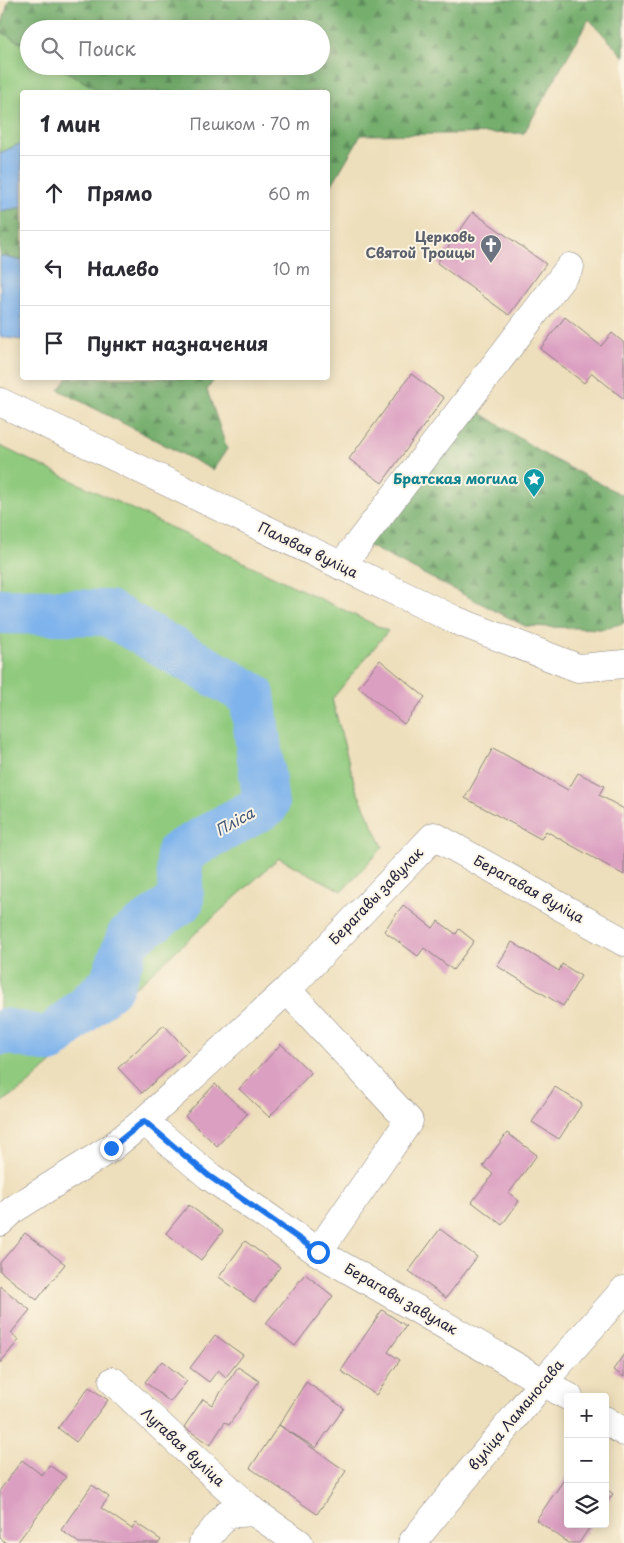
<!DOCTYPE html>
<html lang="ru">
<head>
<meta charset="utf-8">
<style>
  body { margin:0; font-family:"Playpen Sans",sans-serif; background:#f7f7f7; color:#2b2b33 }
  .controls { position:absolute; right:15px; bottom:15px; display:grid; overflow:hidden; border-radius:5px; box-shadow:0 2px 12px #0003 }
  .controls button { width:45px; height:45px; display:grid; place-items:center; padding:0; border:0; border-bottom:1px solid #e1e1e2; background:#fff; color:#2b2b33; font:25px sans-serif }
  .stop { position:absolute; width:15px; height:15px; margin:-11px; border:4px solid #1a73e8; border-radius:50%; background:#fff }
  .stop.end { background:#1a73e8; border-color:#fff; box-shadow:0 1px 5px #0008 }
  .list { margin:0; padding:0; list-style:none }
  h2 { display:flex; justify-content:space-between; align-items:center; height:65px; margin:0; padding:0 20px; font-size:21px }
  h2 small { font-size:16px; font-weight:400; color:#7c7c81 }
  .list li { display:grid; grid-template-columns:32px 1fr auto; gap:15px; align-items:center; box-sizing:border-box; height:75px; padding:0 20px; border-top:1px solid #e1e1e2 }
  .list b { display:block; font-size:19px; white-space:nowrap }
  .list em { font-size:16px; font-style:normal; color:#7c7c81 }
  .icon { flex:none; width:28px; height:28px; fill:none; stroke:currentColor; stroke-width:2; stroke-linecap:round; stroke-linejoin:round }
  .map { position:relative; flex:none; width:624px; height:1543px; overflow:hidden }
  .search { position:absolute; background:#fff; box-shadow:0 2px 12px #0003; left:20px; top:20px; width:310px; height:55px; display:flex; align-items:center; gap:12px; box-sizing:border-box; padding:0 18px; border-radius:28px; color:#7c7c81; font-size:19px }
  .panel { position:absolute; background:#fff; box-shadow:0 2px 12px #0003; left:20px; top:90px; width:310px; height:290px; border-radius:5px }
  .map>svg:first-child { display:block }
</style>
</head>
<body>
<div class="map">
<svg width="624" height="1543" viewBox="0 0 624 1543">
  <defs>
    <pattern id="forest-firs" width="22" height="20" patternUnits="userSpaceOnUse" patternTransform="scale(1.25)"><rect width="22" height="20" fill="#74ae6d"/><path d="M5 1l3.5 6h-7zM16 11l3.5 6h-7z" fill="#5f8d5b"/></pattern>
  </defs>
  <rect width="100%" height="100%" fill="#fcf5e5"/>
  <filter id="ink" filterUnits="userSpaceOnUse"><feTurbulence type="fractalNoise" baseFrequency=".02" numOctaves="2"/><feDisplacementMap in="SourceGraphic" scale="10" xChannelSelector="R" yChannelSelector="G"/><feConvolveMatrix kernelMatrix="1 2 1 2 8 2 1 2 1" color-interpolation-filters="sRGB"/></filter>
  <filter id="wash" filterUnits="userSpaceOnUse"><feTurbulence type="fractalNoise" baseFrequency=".0096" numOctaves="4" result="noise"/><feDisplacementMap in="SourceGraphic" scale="20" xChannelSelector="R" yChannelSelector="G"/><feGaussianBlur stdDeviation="1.12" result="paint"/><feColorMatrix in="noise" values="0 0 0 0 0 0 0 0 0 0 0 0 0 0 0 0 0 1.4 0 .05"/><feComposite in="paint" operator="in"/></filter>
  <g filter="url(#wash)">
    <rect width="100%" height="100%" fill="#eedfbc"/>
    <!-- green -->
    <path fill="#90ca7e" stroke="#59765c" d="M0 31 29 48V66H58L101 92H22V143L0 153Z
      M0 446 388 631 332 699 356 789 383 847 342 891 279 858 25 1087 0 1103Z"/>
    <!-- forest -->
    <path fill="url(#forest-firs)" stroke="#4b6854" d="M9 0H624V57L589 19 524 133 361 135 328 191V92H101L58 66H321V29H29V48L0 31Z
      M22 207V261L0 256V211Z
      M68 378H215L207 390 227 449 213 470 59 390Z
      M473 408 547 456 624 496V623L602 629 525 626 363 543Z"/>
    <!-- water -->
    <path fill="#7eb3ec" stroke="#506a94" d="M22 143V207L0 211V153Z
      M0 256 22 261V340L0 337Z"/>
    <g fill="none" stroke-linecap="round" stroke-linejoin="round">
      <!-- river -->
      <path stroke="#7eb3ec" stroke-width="46" d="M0 611 108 613 252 695 266 805 179 853 181 901 129 937 111 985 49 1040 5 1031 0 1033"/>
    </g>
    <g id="blocks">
      <!-- building -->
      <path fill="#db9fc1" d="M473 212 546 264 509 315 437 263Z
        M565 317 601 346 612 333 624 343V399L592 373 584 383 540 349Z
        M411 374 444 398 382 483 349 459Z
        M380 660 425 697 404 724 358 687Z
        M493 748 568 790 578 773 604 786 599 795 624 809V875L546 831 541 839 465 798Z
        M403 905 433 928 438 921 456 934 459 929 474 941 453 970 424 948 418 956 384 931Z
        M512 942 559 971 562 964 581 976 563 1006 497 966Z
        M164 1025 188 1051 142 1093 118 1068Z
        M281 1044 311 1073 269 1117 239 1089Z
        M215 1084 247 1114 217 1146 185 1116Z
        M555 1087 582 1104 559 1139 532 1122Z
        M507 1133 537 1155 509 1193 519 1201 502 1225 472 1202 493 1174 483 1166Z
        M189 1205 223 1231 201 1260 166 1233Z
        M440 1229 477 1257 446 1298 409 1271Z
        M25 1233 65 1264 37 1300 0 1271V1263Z
        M245 1241 280 1267 254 1302 219 1277Z
        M305 1274 333 1296 295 1346 266 1323Z
        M0 1286 30 1310 11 1333 19 1340 0 1363Z
        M382 1310 406 1326 388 1352 400 1360 376 1395 341 1371Z
        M215 1335 243 1355 226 1377 218 1370 209 1382 190 1368Z
        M624 1354V1377L613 1370Z
        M162 1361 187 1381 170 1402 145 1382Z
        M238 1367 259 1381 229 1425 225 1422 210 1445 184 1427 203 1399 212 1405Z
        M306 1382 344 1408 316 1448 279 1425Z
        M89 1387 108 1400 76 1442 58 1428Z
        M279 1425 346 1471 317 1514 250 1468Z
        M22 1460 42 1475 49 1465 66 1477 17 1543H6L0 1538V1490Z
        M568 1474V1524H592L579 1543H569L536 1520Z
        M92 1485 109 1497 101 1508 132 1529 136 1523 161 1540 159 1543H79L61 1530Z
        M605 1488 613 1494 605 1505Z"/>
    </g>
  </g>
  <g filter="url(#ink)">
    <use href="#blocks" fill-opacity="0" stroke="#88807c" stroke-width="1"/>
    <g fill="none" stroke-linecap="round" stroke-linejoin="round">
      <!-- minor casing -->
      <g stroke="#88807c" stroke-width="29">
        <path id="minor" d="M0 402 455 620 578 668 624 664
          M341 566 570 267
          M287 990 409 1121 318 1252
          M144 1121 209 1176 318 1252 569 1397
          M0 1222 14 1209 111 1148 144 1121 287 990 434 836 624 942
          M113 1381 183 1447 254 1512
          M605 1420 624 1432
          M203 1543 227 1514 254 1512 299 1543
          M412 1543 544 1381 624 1290"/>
      </g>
      <!-- minor -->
      <use href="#minor" stroke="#fff" stroke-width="28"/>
    </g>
  </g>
  <g fill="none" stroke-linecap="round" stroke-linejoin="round" filter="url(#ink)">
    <!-- route -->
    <path stroke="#1a73e8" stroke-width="6" d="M111 1148 144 1121 209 1176 318 1252"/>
  </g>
  <!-- icons -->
  <defs>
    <g id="church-pin" transform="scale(1.125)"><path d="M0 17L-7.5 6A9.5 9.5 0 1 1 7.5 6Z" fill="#6b7280" stroke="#fcf5e5"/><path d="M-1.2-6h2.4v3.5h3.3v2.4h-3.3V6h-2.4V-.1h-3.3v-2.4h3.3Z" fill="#fff"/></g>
    <g id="sight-pin" transform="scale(1.125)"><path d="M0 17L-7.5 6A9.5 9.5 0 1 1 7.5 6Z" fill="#0f9aa8" stroke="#fcf5e5"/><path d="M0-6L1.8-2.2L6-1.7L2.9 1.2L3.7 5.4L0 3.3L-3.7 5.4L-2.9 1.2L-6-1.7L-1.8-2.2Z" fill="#fff"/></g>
  </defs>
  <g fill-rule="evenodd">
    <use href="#church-pin" x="491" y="245"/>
    <use href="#sight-pin" x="534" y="479"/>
  </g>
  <g text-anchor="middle" stroke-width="4" stroke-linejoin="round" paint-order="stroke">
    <!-- worship labels -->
    <g font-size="14" font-weight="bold" fill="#5b616d" stroke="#fcf5e5" text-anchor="end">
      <text x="475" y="242">Церковь<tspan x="475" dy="16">Святой Троицы</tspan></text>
    </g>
    <!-- culture labels -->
    <g font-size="14" font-weight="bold" fill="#0d838f" stroke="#fcf5e5" text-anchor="end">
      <text x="518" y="484">Братская могила</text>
    </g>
    <!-- street labels -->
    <g font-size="14" fill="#22223b" stroke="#fcf5e5">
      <text transform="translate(308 550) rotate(26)" y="5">Палявая вуліца</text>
      <text transform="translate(529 889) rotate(29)" y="5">Берагавая вуліца</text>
      <text transform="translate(376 896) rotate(-46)" y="5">Берагавы завулак</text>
      <text transform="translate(401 1299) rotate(30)" y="5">Берагавы завулак</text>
      <text transform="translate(516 1415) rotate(-50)" y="5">вуліца Ламаносава</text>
      <text transform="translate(183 1447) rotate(43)" y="5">Лугавая вуліца</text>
    </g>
    <!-- water labels -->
    <g font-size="15" font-style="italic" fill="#425579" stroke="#fcf5e5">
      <text transform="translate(235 822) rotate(-29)" y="5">Пліса</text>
    </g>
  </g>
</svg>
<div class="controls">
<button>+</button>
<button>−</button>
<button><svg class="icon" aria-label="layers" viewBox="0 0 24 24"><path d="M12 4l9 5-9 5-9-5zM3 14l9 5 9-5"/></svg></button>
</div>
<div class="stop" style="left:318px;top:1252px"></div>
<div class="stop end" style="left:111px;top:1148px"></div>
<div class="search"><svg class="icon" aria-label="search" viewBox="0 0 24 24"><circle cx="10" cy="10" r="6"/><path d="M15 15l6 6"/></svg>Поиск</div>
<section class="panel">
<h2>1 мин<small>Пешком · 70 m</small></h2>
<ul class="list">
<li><svg class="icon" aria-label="ahead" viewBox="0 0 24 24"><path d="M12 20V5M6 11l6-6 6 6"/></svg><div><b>Прямо</b></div><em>60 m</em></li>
<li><svg class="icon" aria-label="left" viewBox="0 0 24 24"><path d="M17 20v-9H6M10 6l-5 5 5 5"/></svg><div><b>Налево</b></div><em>10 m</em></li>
<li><svg class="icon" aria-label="arrive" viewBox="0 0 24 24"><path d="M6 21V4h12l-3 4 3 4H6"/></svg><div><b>Пункт назначения</b></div></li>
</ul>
</section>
</div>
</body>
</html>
